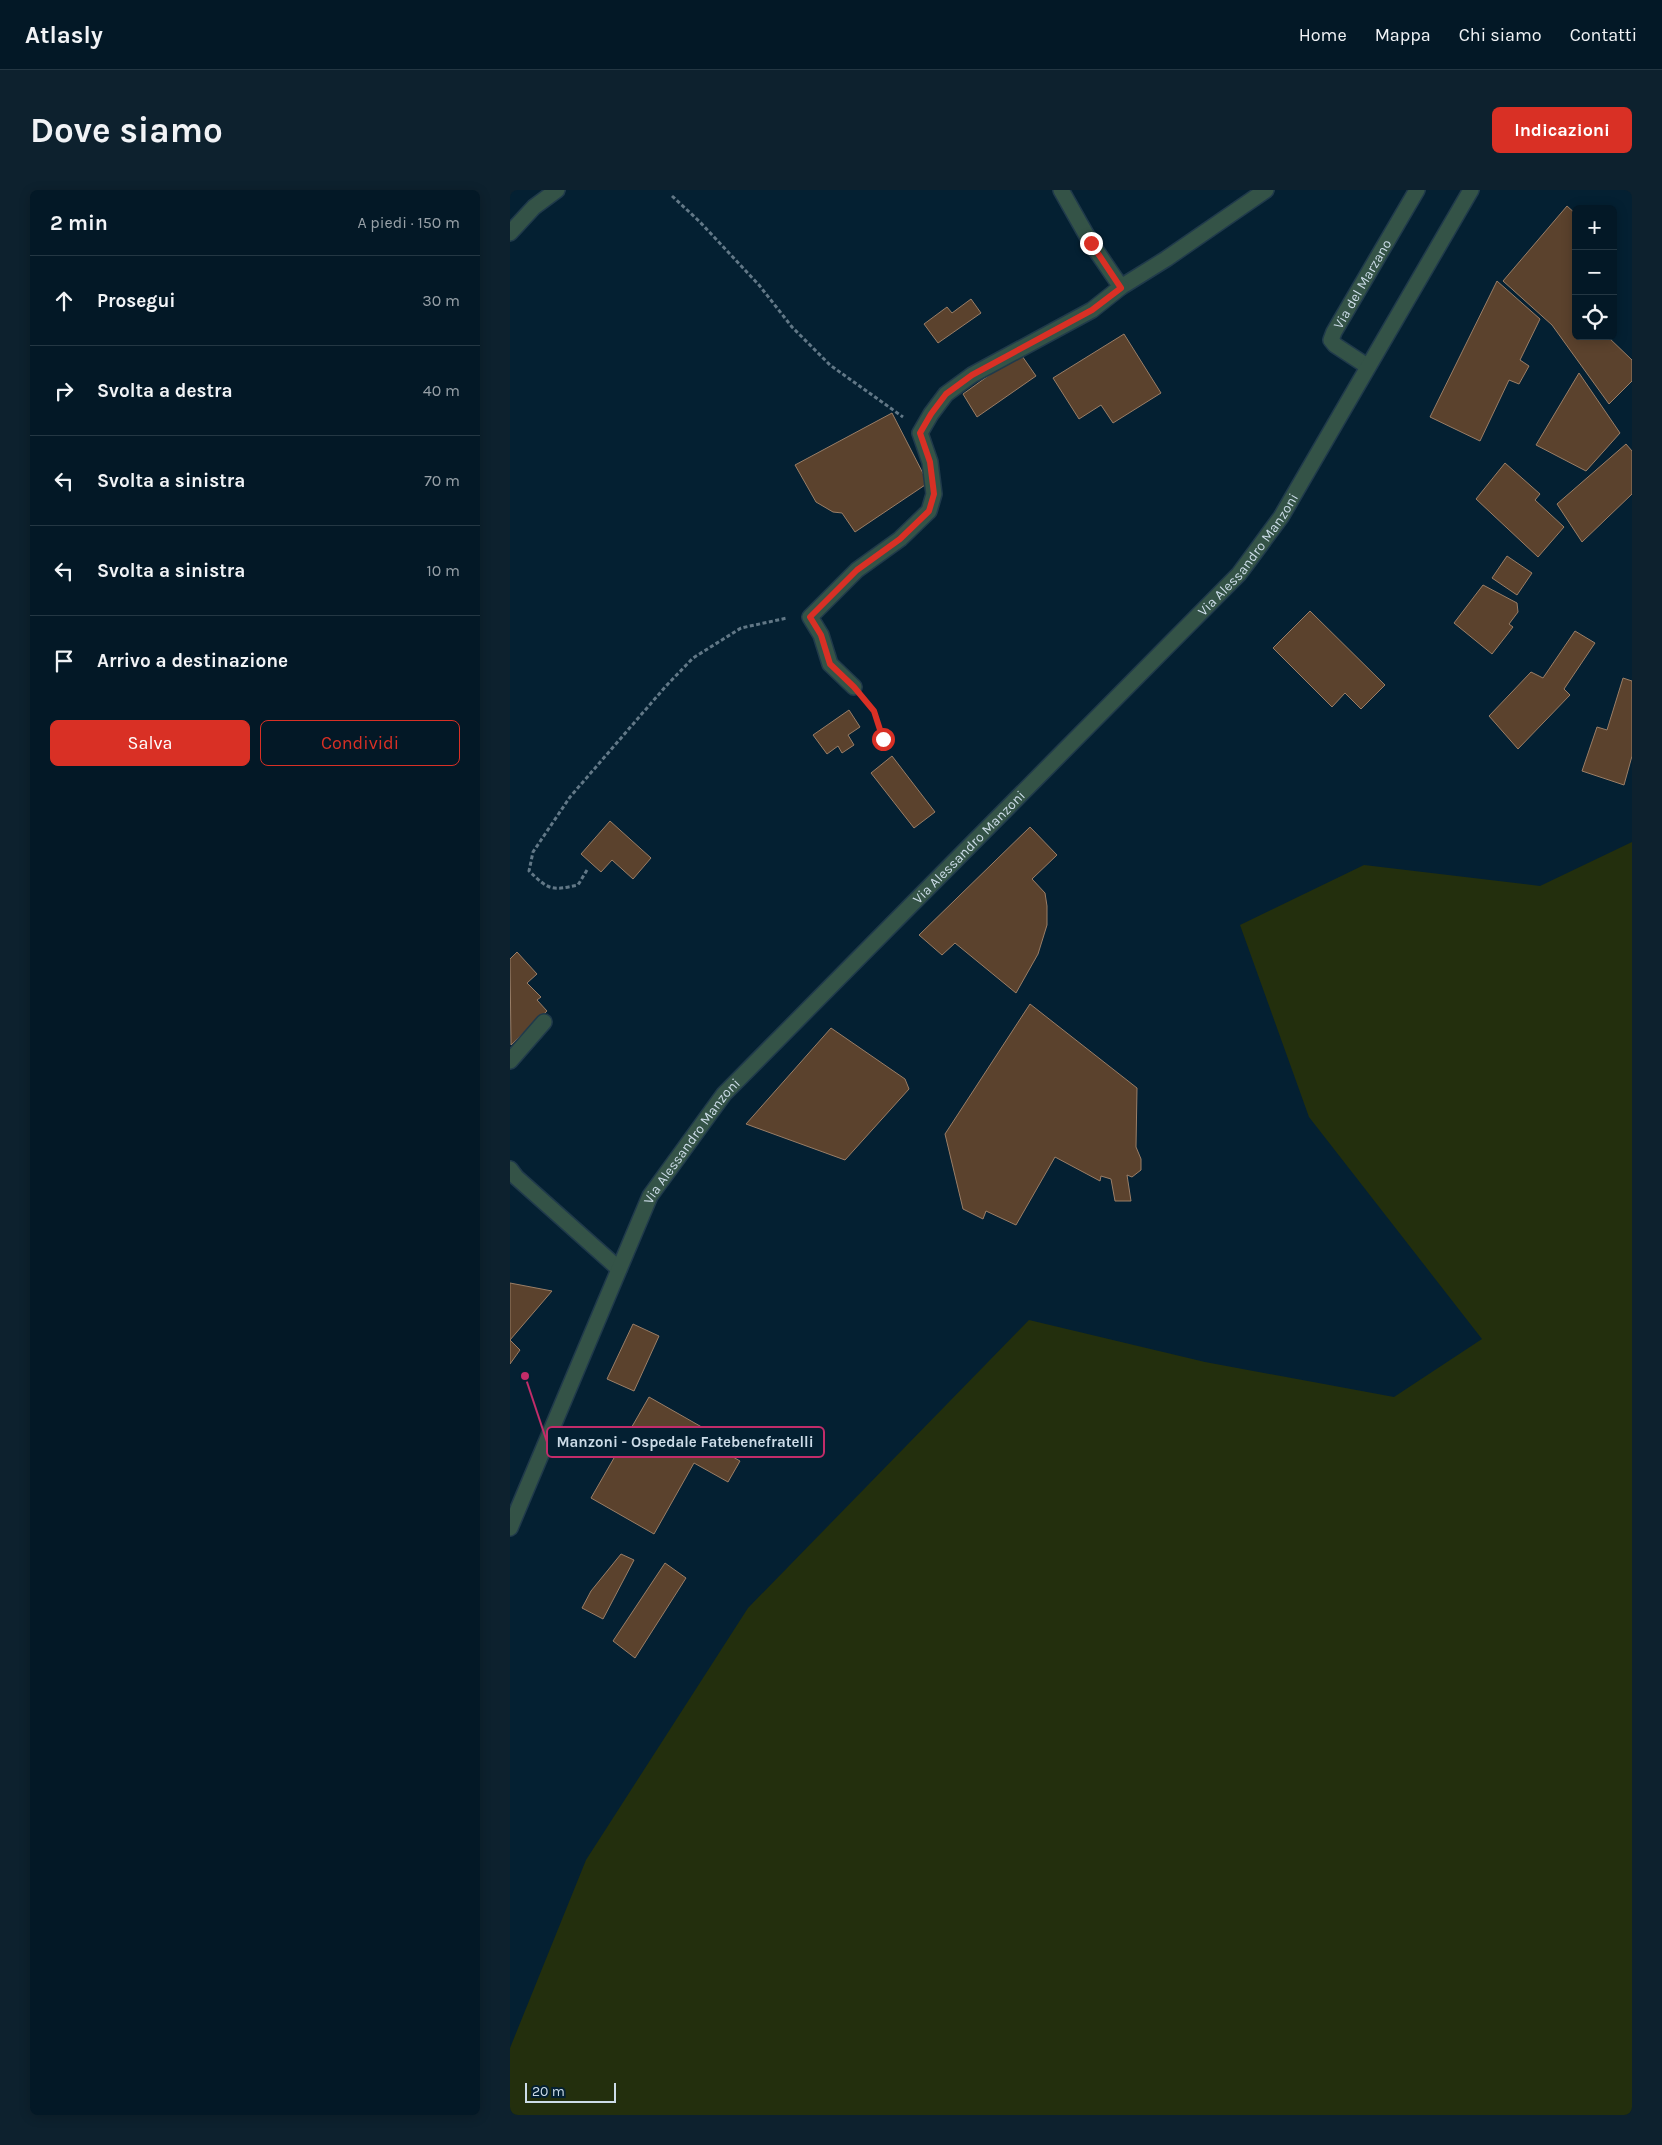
<!DOCTYPE html>
<html lang="it">
<head>
<meta charset="utf-8">
<style>
  body { margin:0; font-family:Karla,sans-serif; background:#0d212e; color:#f1f3f6 }
  .controls { position:absolute; right:15px; top:15px; display:grid; overflow:hidden; border-radius:8px; box-shadow:0 2px 12px #0003 }
  .controls button { width:45px; height:45px; display:grid; place-items:center; padding:0; border:0; border-bottom:1px solid #243743; background:#031826; color:#f1f3f6; font:25px sans-serif }
  .scale { position:absolute; left:15px; bottom:12px; width:91px; box-sizing:border-box; padding-left:5px; border:2px solid #ccdce8; border-top:0; font-size:14px; line-height:18px; white-space:nowrap; color:#ccdce8; -webkit-text-stroke:4px #042032; paint-order:stroke }
  .stop { position:absolute; width:15px; height:15px; margin:-11px; border:4px solid #d93025; border-radius:50%; background:#fff }
  .stop.end { background:#d93025; border-color:#fff; box-shadow:0 1px 5px #0008 }
  .list { margin:0; padding:0; list-style:none }
  h2 { display:flex; justify-content:space-between; align-items:center; height:65px; margin:0; padding:0 20px; font-size:21px }
  h2 small { font-size:16px; font-weight:400; color:#97a0a7 }
  .list li { display:grid; grid-template-columns:32px 1fr auto; gap:15px; align-items:center; box-sizing:border-box; height:90px; padding:0 20px; border-top:1px solid #243743 }
  .list b { display:block; font-size:19px; white-space:nowrap }
  .list em { font-size:16px; font-style:normal; color:#97a0a7 }
  .actions { display:flex; gap:10px; padding:15px 20px }
  .actions a { flex:1; padding:11px 0; border:1px solid #d93025; border-radius:8px; text-align:center; font-size:18px; color:#d93025 }
  .actions .main { background:#d93025; color:#fff }
  .icon { flex:none; width:28px; height:28px; fill:none; stroke:currentColor; stroke-width:2; stroke-linecap:round; stroke-linejoin:round }
  .map { position:relative; flex:none; width:1122px; height:1925px; overflow:hidden; border-radius:8px }
  header { display:flex; align-items:center; gap:30px; box-sizing:border-box; height:70px; padding:0 25px; background:#031826; border-bottom:1px solid #243743 }
  header strong { font-size:24px }
  nav { display:flex; gap:28px; margin-inline-start:auto; font-size:18px }
  .intro { display:flex; align-items:center; justify-content:space-between; box-sizing:border-box; height:120px; padding:0 30px }
  h1 { margin:0; font-size:35px }
  .button { padding:12px 22px; border-radius:8px; background:#d93025; color:#fff; font-size:18px; font-weight:700 }
  main { display:flex; gap:30px; padding:0 30px }
  aside { flex:1; background:#031826; border-radius:8px; box-shadow:0 2px 12px #0003 }
  .map>svg:first-child { display:block }
</style>
</head>
<body>
<header>
<strong>Atlasly</strong>
<nav><a>Home</a><a>Mappa</a><a>Chi siamo</a><a>Contatti</a></nav>
</header>
<div class="intro"><h1>Dove siamo</h1><a class="button">Indicazioni</a></div>
<main>
<aside>
<h2>2 min<small>A piedi · 150 m</small></h2>
<ul class="list">
<li><svg class="icon" aria-label="ahead" viewBox="0 0 24 24"><path d="M12 20V5M6 11l6-6 6 6"/></svg><div><b>Prosegui</b></div><em>30 m</em></li>
<li><svg class="icon" aria-label="right" viewBox="0 0 24 24"><path d="M7 20v-9h11M14 6l5 5-5 5"/></svg><div><b>Svolta a destra</b></div><em>40 m</em></li>
<li><svg class="icon" aria-label="left" viewBox="0 0 24 24"><path d="M17 20v-9H6M10 6l-5 5 5 5"/></svg><div><b>Svolta a sinistra</b></div><em>70 m</em></li>
<li><svg class="icon" aria-label="left" viewBox="0 0 24 24"><path d="M17 20v-9H6M10 6l-5 5 5 5"/></svg><div><b>Svolta a sinistra</b></div><em>10 m</em></li>
<li><svg class="icon" aria-label="arrive" viewBox="0 0 24 24"><path d="M6 21V4h12l-3 4 3 4H6"/></svg><div><b>Arrivo a destinazione</b></div></li>
</ul>
<div class="actions"><a class="main">Salva</a><a>Condividi</a></div>
</aside>
<div class="map">
<svg width="1122" height="1925" viewBox="0 0 1122 1925">
  <rect width="100%" height="100%" fill="#042032"/>
  <!-- green -->
  <path fill="#232f0d" d="M1122 652V1925H0V1858L76 1670 238 1418 519 1130 695 1172 884 1207 972 1149 799 927 730 735 854 675 1030 696Z"/>
  <!-- building -->
  <path fill="#5b422d" stroke="#9a7e67" d="M1057 16 1066 24V110L1063 113 1066 116V146H1097L1122 170V191L1099 214 1042 135 993 91Z
    M987 91 1030 129 1010 170 1019 176 1009 194 999 190 970 251 920 227Z
    M461 109 471 123 428 153 414 134 437 117 442 123Z
    M614 144 651 203 603 233 591 215 569 229 543 188Z
    M510 163 526 186 467 227 453 204Z
    M1069 183 1110 243 1076 281 1026 255Z
    M382 223 418 293 345 342 332 323 323 322 306 312 285 275Z
    M1116 254 1122 261V304L1072 352 1047 314Z
    M995 273 1030 304 1025 310 1054 337 1028 367 966 309Z
    M997 366 1022 383 1007 405 982 388Z
    M973 395 1007 413 1008 422 999 434 1003 437 982 464 944 433Z
    M800 421 875 495 851 519 835 503 822 517 763 458Z
    M1065 441 1085 453 1054 499 1060 505 1008 559 979 526 1021 482 1033 488Z
    M1113 488 1122 491V566L1114 595 1072 581 1087 537 1097 540Z
    M339 520 350 537 338 545 344 555 332 563 328 556 317 564 303 545Z
    M382 566 425 622 404 638 361 583Z
    M100 631 141 668 123 689 102 670 91 682 71 664Z
    M520 637 547 665 522 689 535 703 537 716V735L528 764 506 803 445 753 432 765 409 745Z
    M7 762 27 784 17 793 31 807 27 810 37 821 1 855 0 769Z
    M520 814 627 898 626 957 631 969V980L622 987 617 985 621 1011H605L601 989 591 986 590 991 545 967 506 1035 476 1021 473 1029 453 1019 435 944Z
    M321 838 395 889 399 899 335 970 236 934Z
    M0 1093 42 1101 0 1150Z
    M123 1134 149 1146 124 1201 97 1189Z
    M0 1150 10 1160 0 1174Z
    M139 1207 204 1244 199 1253 230 1271 218 1292 184 1273 144 1344 81 1308Z
    M111 1364 124 1370 93 1429 72 1418 81 1401Z
    M155 1373 176 1388 125 1468 103 1451Z"/>
  <g fill="none" stroke-linecap="round" stroke-linejoin="round">
    <!-- minor casing -->
    <g stroke="#203a4b" stroke-width="18">
      <g id="minor">
        <path d="M551 0 581 53 611 97 656 69 756 0"/>
        <path d="M0 43 24 17 47 0"/>
        <path id="s1" d="M857 176 825 155 821 150 824 142 907 0"/>
        <path d="M344 497 320 474 311 445 300 427 347 380 390 349 419 321 424 304 420 272 410 243 421 224 436 204 462 185 582 120 611 97"/>
        <path d="M0 871 34 832"/>
        <path d="M0 979 6 987 109 1079"/>
        <path id="s2" d="M0 1338 140 1006 214 904 729 384 771 327 961 0"/>
      </g>
    </g>
    <!-- path -->
    <path stroke="#627887" stroke-width="3" stroke-dasharray="4 2.5" stroke-linecap="butt" d="M162 6 189 31 249 95 282 137 320 175 393 227
      M358 513 365 521 373 549
      M77 680 68 695C41 701 39 700 19 681L23 662 60 607 156 496 183 468 231 438 277 428"/>
    <!-- minor -->
    <use href="#minor" stroke="#345347" stroke-width="15"/>
  </g>
  <g fill="none" stroke-linecap="round" stroke-linejoin="round">
    <!-- route -->
    <path stroke="#d93025" stroke-width="6" d="M373 549 364 521 344 497 320 474 311 445 300 427 347 380 390 349 419 321 424 304 420 272 410 243 421 224 436 204 462 185 582 120 611 98 581 53"/>
  </g>
  <g text-anchor="middle" stroke-width="4" stroke-linejoin="round" paint-order="stroke">
    <!-- street labels -->
    <g font-size="14" fill="#ccdce8" stroke="#042032">
      <text dy="5" stroke="none"><textPath href="#s1" startOffset="109">Via del Marzano</textPath></text>
      <text dy="5" stroke="none"><textPath href="#s2" startOffset="1239">Via Alessandro Manzoni</textPath></text>
      <text dy="5" stroke="none"><textPath href="#s2" startOffset="834">Via Alessandro Manzoni</textPath></text>
      <text dy="5" stroke="none"><textPath href="#s2" startOffset="429">Via Alessandro Manzoni</textPath></text>
    </g>
  </g>
  <!-- callouts -->
  <path fill="none" stroke="#c32c69" stroke-width="2" d="M15 1186L37 1252"/>
  <circle fill="#c32c69" stroke="#042032" stroke-width="2" cx="15" cy="1186" r="5"/>
  <rect fill="#042032" stroke="#c32c69" stroke-width="2" x="37" y="1237" width="277" height="30" rx="5"/>
  <g font-size="15" text-anchor="middle" font-weight="bold" fill="#ccdce8">
    <text x="175" y="1257">Manzoni - Ospedale Fatebenefratelli</text>
  </g>
</svg>
<div class="controls">
<button>+</button>
<button>−</button>
<button><svg class="icon" aria-label="locate" viewBox="0 0 24 24"><circle cx="12" cy="12" r="6"/><path d="M12 2v4M12 18v4M2 12h4M18 12h4"/></svg></button>
</div>
<div class="scale">20 m</div>
<div class="stop" style="left:373px;top:549px"></div>
<div class="stop end" style="left:581px;top:53px"></div>
</div>
</main>
</body>
</html>
